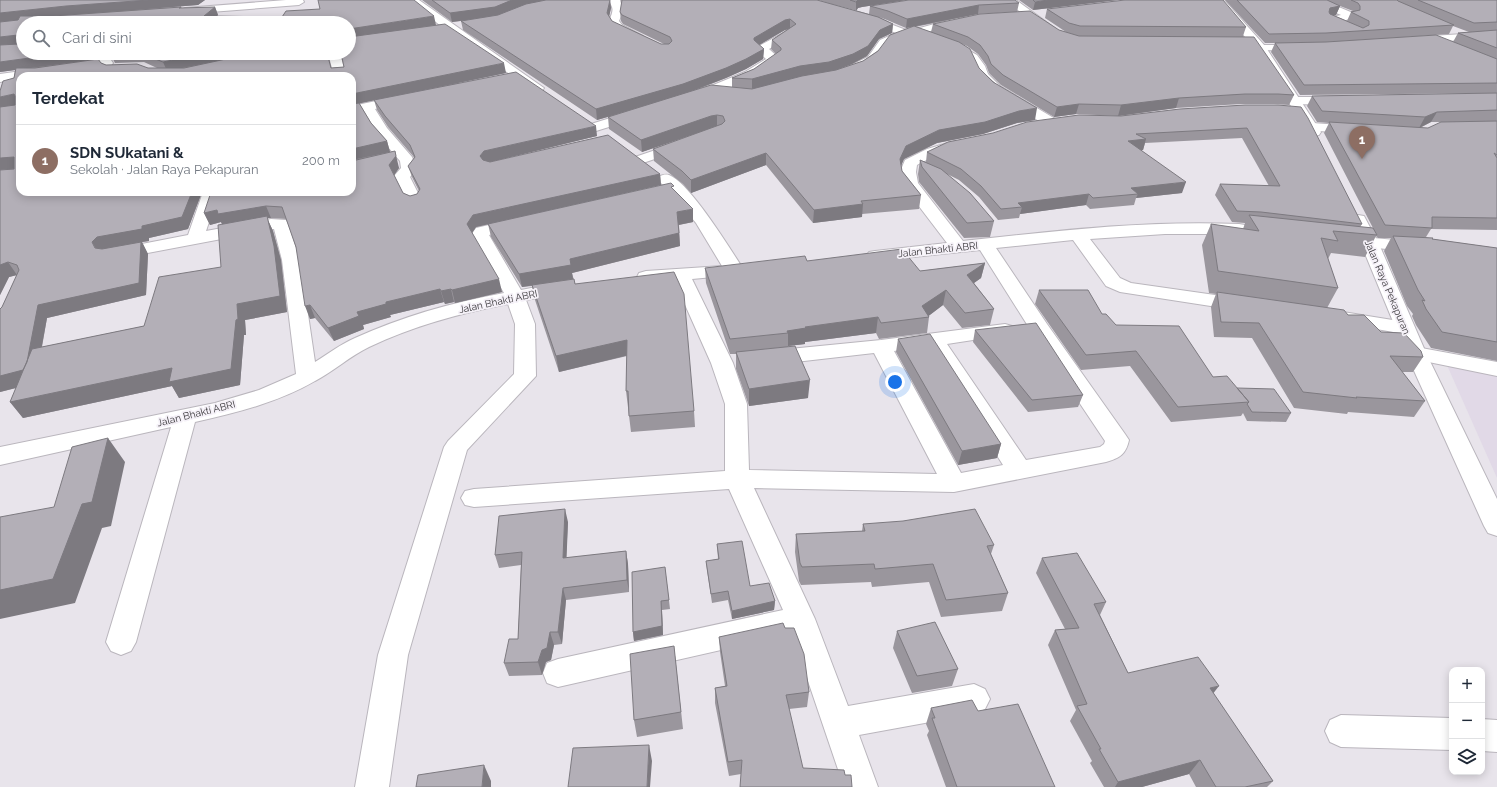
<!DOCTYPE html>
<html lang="id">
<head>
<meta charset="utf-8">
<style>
  body { margin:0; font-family:Raleway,sans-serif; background:#f2f2f3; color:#1f2937 }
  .controls { position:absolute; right:12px; bottom:12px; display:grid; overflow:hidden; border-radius:8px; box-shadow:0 2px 10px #0003 }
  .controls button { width:36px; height:36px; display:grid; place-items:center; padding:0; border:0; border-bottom:1px solid #e0e1e3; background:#fff; color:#1f2937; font:20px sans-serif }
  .you { position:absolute; left:895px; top:382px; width:14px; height:14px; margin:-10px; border:3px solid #fff; border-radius:50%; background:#1a73e8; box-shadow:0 0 0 6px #1a73e833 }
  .badge { display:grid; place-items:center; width:26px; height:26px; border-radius:50%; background:#0a85a9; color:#fff; font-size:13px; font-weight:700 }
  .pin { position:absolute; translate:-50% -33px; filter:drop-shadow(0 1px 2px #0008) }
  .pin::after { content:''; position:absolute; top:21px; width:14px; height:12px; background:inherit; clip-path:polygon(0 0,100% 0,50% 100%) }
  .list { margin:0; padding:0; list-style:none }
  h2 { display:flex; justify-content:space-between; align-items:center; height:52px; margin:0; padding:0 16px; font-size:17px }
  h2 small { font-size:13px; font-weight:400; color:#747a83 }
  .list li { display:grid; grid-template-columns:26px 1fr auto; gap:12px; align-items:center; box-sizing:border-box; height:72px; padding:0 16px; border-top:1px solid #e0e1e3 }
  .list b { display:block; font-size:15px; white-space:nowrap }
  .list p { margin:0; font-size:13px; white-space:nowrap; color:#747a83 }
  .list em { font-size:13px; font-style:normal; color:#747a83 }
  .icon { flex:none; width:22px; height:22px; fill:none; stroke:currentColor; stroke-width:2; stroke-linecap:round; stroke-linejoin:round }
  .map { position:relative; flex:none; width:1497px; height:787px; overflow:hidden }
  .search { position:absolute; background:#fff; box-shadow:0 2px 10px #0003; left:16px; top:16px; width:340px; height:44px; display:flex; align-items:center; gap:10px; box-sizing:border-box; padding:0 14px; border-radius:22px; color:#747a83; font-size:15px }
  .panel { position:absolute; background:#fff; box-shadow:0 2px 10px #0003; left:16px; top:72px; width:340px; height:124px; border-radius:12px }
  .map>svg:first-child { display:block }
</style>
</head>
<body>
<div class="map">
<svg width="1497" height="787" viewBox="0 0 1497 787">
  <rect width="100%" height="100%" fill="#e8e4eb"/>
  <!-- built -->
  <path fill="#e1d9e7" d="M1446 363 1497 374V478Z"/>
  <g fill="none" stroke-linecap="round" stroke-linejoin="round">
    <!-- minor casing -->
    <g stroke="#bab6bd" stroke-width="2">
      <path id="minor" d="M286 0H303L304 2 299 5 185 14 180 11 185 8Z
        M408 0H419L544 88 542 91H534L446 30Z
        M607 0H620L623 11 619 21 622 25 643 36 645 38 643 40H635L614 29 609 21C613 11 615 8 607 0Z
        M1004 0H1016L1056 29 1055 31H1047Z
        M1309 0H1322L1353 13 1355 16 1354 18 1342 21 1354 29 1353 31H1345L1327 22 1326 20 1327 18 1341 15 1311 2Z
        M864 14 906 30 916 29 960 17 965 20 964 22 916 35 907 36 888 44 876 61 857 72H849L847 69 849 66 868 57 880 40 896 33 860 19 859 17Z
        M789 30 794 33 793 35 769 49 780 59 778 61C764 71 721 98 706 94L704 91 706 88 745 72 766 59 755 49 757 47Z
        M1497 32V38L1414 43 1408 40 1414 37Z
        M951 41 977 55 985 66 988 74 1000 86 1057 120 1059 123 1057 126 1052 127 1047 126 992 92 978 78 969 59 947 46 945 44Z
        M1261 45H1302L1306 46 1308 48 1306 50 1302 51 1257 50 1255 48 1257 46Z
        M328 53H340L346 76H334Z
        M107 59 111 60 113 63 111 66 40 76H20V79L0 82V74Z
        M405 95 410 96 411 99 410 102 375 109 387 128 412 157 417 169 410 177 422 201 420 204 414 206 408 204 406 201 394 176 401 168 400 161 376 133 363 112 352 114V106Z
        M1296 97H1339L1344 98 1345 101 1344 104 1339 105 1291 104 1290 101 1291 98Z
        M636 110 641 111 643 114 641 117 596 131 591 130 589 127 591 124Z
        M1312 123 1356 126 1361 127 1363 130 1361 133 1356 134 1307 130 1305 127 1307 124Z
        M682 141 687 142 689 145 687 148 640 164 635 163 633 160 635 157Z
        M955 141 960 142 962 145 960 148C945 152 931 157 917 165L916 172 918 183 963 241C1055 231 1147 220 1239 224L1245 225 1247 229 1245 233 1239 234H1165L1090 239 1120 278 1131 283 1243 299 1250 301 1253 305 1250 309 1243 311 1120 292 1106 286 1073 240 996 248 1047 324 1125 434 1129 440C1126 454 1120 458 1106 462L954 492 754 488 815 619 848 706 974 684 985 689 990 699 985 709 974 714 859 735 878 787H844L792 634 558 687 547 683 543 673 547 663 558 659 783 610 729 489 474 507 465 505 461 498 465 491 474 489 725 471V404L711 363 674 280 646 283 639 281 637 277 639 273 646 271 722 266 696 223 672 194 644 201 638 199 636 196 638 193 664 186 657 179 660 176C663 175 665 174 669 175 690 183 730 249 744 270L741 274 735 275 692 279 733 363 747 404 749 470 937 474 874 353 769 365 762 363 759 358 762 353 769 351 881 340 1005 324 1012 326 1015 330 1012 334 947 344 1026 460 1100 447 1104 444 1105 441 1028 326 980 250 875 261 869 260 866 256 869 252 875 251 947 243 902 184 900 172 905 160 927 149ZM928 346 1003 465 961 473 894 351Z
        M203 192H219L206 231 271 219 286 220 288 224 300 260 315 362C328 354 341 344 355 338 401 317 453 302 504 293L471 235 476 228 519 218 525 219 527 223 525 227 489 235 521 290 562 282 569 284 571 288 569 292 526 300 535 324 536 376 467 450 408 655 389 787H355L378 655 444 447 448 441 514 374 515 324 508 304C461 313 413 326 369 347 350 356 334 371 315 381 279 402 236 413 195 422L136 642 131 651 121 655 111 651 106 642 171 427 0 465V447L215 403 259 390 296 374 282 260 274 229 116 259 110 258 107 254 110 250 116 249 188 235Z
        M1351 236 1418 242 1424 243 1427 247 1424 251 1418 252 1345 245 1342 241 1345 237Z
        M1343 312 1405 322 1412 324 1415 328 1412 332 1405 334 1336 322 1333 318 1336 314Z
        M1416 347 1497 362V376L1409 358 1406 353 1409 348Z
        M1341 715 1452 718V750L1341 747 1330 742 1325 731 1330 720Z
        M1482 719 1497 720V752L1482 751Z"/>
    </g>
    <!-- major casing -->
    <g stroke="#bab6bd" stroke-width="2">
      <path id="major" d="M1214 0H1224L1265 46 1321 132 1319 135 1314 136 1309 135 1256 50Z
        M1358 215 1364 216 1379 244 1426 353 1497 499V536L1488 533 1484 526 1406 353 1361 244 1350 220 1352 216Z"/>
    </g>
    <!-- minor -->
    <use href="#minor" fill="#fff" fill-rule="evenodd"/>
    <!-- major -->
    <use href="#major" fill="#fff" fill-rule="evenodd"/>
  </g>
  <!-- wall -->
  <path fill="#9a969d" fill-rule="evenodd" d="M0 0H205L198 5 158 8 181 7 182 8 215 7 218 15 217 16 436 25 506 73 458 83 597 136 489 162 660 174 661 185 476 227 472 233 502 292 455 303 454 302 445 304 444 302 390 315 391 317 363 325 364 329 334 341 315 318 310 319 296 247 287 219 271 218H267L273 231 281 260 287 312 245 320 246 335H244L240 385 179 398 172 386 23 418 10 402 16 388 0 392V309L2 307 17 275 9 277 0 295V170L15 70 0 72ZM23 23H349L344 67 331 68 327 53H110L115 63 144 62 157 68H148L106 65 101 63 57 65 99 59 98 53H23ZM374 100 377 110 388 127 413 156 414 158 408 166 412 177 419 191 417 194 410 196 403 193 394 175 399 168 390 152 387 141 371 123 359 103ZM352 161 204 213 210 225 221 222 222 224 221 267 144 326 42 347 47 318 146 295 148 254 142 242 149 241V238L188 229 202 192H20Z
    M422 0H610L611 8 609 16 612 21 661 44H664L623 24 621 21 620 12 622 2 621 0H817L869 14 870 6 1019 3 1017 12 978 14 915 27 931 32 933 24 1059 30 1066 32 1045 18 1047 9 1246 27 1243 36 1294 95 1289 105 1274 104H1241L1176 108 1118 116 1076 114 1054 117 1001 85 989 73 986 65 978 54 967 46 962 44 979 68 1035 120 1017 123 983 134 937 143 904 159 901 165 902 171 921 195 919 209 862 214V217L813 223 766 165 691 193 683 184 654 161 653 149 715 127 712 128 642 152 609 129 608 117 597 120 463 30 461 21 452 22ZM879 17 887 20 906 28 912 27 863 61 833 71 852 64 867 56 879 39 892 33 893 24ZM788 29 772 40 771 49 776 54 754 69 732 78V87L696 90 726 78 746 69 763 59 764 49 759 45 785 30ZM803 76 775 83 800 77Z
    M818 0H907L862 7 858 8 856 11Z
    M1019 0H1118L1033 10Z
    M1225 0H1497V93L1300 95 1271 52 1275 43H1265ZM1340 6 1353 11 1351 12 1347 21 1333 15H1336ZM1453 26 1469 32 1458 33 1453 42 1408 37 1449 34Z
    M1497 93V230L1431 229 1426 237 1432 239 1497 248V361L1431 348 1416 325 1412 316 1413 314 1407 306 1384 251 1391 238H1378L1376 236 1365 257 1331 253 1328 259 1338 288 1327 308 1348 315 1381 332 1423 357 1413 372H1402L1425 401 1414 417 1348 412 1347 414 1294 408 1252 338 1214 337 1211 307 1216 294 1209 293 1202 245 1211 224 1243 229 1245 223 1232 222 1215 195 1220 184 1269 186 1242 138 1145 143 1143 150H1141L1182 193 1136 198 1134 205 1090 209 1086 205 1020 214 1019 218 998 220 979 197 959 180 947 174 994 221 990 237 964 238 919 182 918 174 920 160 926 162 927 152 1121 116 1245 105 1362 224 1360 227 1373 228 1324 133 1329 123 1317 122 1307 106 1312 96ZM1431 122H1455L1428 128H1420Z
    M674 190 693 222 679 225 680 246 572 273 575 284 694 411 695 427 631 432 626 391 627 356 559 372 535 300 532 286 522 287 491 237 488 224Z
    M807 261 920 271 985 263 981 278 974 283 994 309 990 325 962 328 943 305 928 316 929 317 927 333 879 339 876 333 805 342V344L788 346 808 398 749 406 736 369V354H730L706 283 705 268Z
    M1039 290 1102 314 1116 325 1213 377 1237 388 1291 413 1286 422 1247 421 1243 413 1241 416 1171 422 1130 366 1081 370 1035 304Z
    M975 330 1083 395 1078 407 1028 412 973 342Z
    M898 339 1001 444 997 458 958 465 896 352Z
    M568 522 566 558 626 551 628 564 629 592 566 600 562 644 554 645 551 660 546 662 542 675 509 676 504 663 518 639 521 565 499 568 495 555Z
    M863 524 994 545 991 554 1008 593 1002 611 941 617 929 582 872 587 871 582 801 585 799 581 795 552 796 534 862 531Z
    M717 544 750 586 775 601 774 610 732 619 728 600 712 603 707 570 706 561 718 559Z
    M1042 558 1106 602 1100 615 1128 673 1213 693 1273 781 1267 787H1196L1189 774 1142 787H1104L1090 763 1092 761 1070 721 1076 710 1048 645 1055 630 1065 629 1036 573Z
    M665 567 670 609 662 610 663 635 634 641 633 632Z
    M785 628 809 692 807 707 789 709 741 774 729 776 715 703V688L725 686 720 652 719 637Z
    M897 631 958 669 952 686 912 693 893 648Z
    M674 646 683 729 637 737 634 720Z
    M931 708 1055 787H946L927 735 929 731 926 724Z"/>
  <!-- shaded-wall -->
  <path fill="#7d7a80" d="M149 0H205L198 5 71 15 0 22V13L66 6Z
    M512 0H548L519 7 497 16 452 22 450 13Z
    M610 0 611 8 608 22 607 13Z
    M858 0H907L862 7 858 8 856 11V2Z
    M1048 0H1118L1033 10 1035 2Z
    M979 5 978 14 906 28 907 19Z
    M1340 6 1336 15 1326 17 1330 8Z
    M215 7 218 15 210 23 204 16Z
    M434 16 436 25 349 38V29Z
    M790 19V29L785 30 754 48V38L785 20Z
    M893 24 892 33 879 39 867 56 852 64 829 73 800 77 752 89V79L880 30Z
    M18 35 23 45 0 46V37Z
    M764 49 763 59 746 69 726 78 684 94 597 120 596 109Z
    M66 53H98L99 59 0 72V62Z
    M206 53H257L167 71 163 62Z
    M504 63 506 73 352 105V94Z
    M14 94 20 105 0 109V97Z
    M1179 98 1176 108 1118 116 1121 105Z
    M1079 104 1076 114 1054 117 1057 107Z
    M1037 108 1035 120 1017 123 983 134 937 143 904 159 899 171 900 159 906 146 939 130 1019 111Z
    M1437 112 1431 122 1419 128 1425 117Z
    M717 115V127L712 128 642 152 641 140 711 116Z
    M596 126 597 136 487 163 482 167 480 156 484 151Z
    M1146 139 1143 150 1125 152 1128 141Z
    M387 141 390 152 352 160V149Z
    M395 151 399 168 393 177 389 165Z
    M766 153V165L691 193V180Z
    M14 157 20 168 0 170V158Z
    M660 174 661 185 476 227 470 236 467 224 473 215Z
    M1186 182 1182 193 1136 198 1138 194 1131 188Z
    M192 192H202L188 229 149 238V241L142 242 148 254 146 295 47 318 35 383 0 392V376L38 305 103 260 92 242 97 237 142 226Z
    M1089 194 1086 205 1020 214 1022 207 1018 203Z
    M863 204 862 217 813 223 814 210Z
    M266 206 271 218H267L273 231 281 260 287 312 245 320 246 335H244L240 385 179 398 172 386 23 418 10 402 172 368 231 369 223 226 221 222 210 225 204 213 217 210Z
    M693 209V222L678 225 677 212Z
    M679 233 680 246 572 273 573 279 522 287 519 274 570 259Z
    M8 262 17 275 9 277 0 295V265Z
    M985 263 981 278 964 290 967 275Z
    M499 279 502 292 455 303 452 290Z
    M440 289 444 302 390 315 391 317 363 325 364 329 334 341 328 328 357 312 386 302Z
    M451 289 454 302 445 304 441 291Z
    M946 290 943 305 926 318 922 306Z
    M310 305 315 318 310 319 305 306Z
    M878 317 876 333 805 342V344L788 346V333L787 331 805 327Z
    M627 340 629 355 559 372 556 356Z
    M810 380 808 398 749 406V389Z
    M108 438 125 462 111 526 102 528 75 603 0 619V590Z
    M1001 444 997 458 958 465 962 451Z
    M565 509 568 522 566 571 563 558Z
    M626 551 628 564 629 592 627 580Z
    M563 588 566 600 562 644 558 632Z
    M661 601 662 610 663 635 634 641 633 632Z
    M775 601 774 610 732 619V611Z
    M550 632 554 645 551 660 546 662 542 675 538 662 542 650Z
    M1219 686 1208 700 1210 688Z
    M649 745 652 761 650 787H647Z
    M1200 760 1189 774 1142 787H1115L1118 782Z
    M484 765 491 781V787H482Z"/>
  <!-- building -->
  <path fill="#b3afb7" stroke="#7d7a80" d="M0 0H149L66 6 0 13Z
    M318 0H414L434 16 349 29V23H23V53H66L0 62V45L19 44V37L18 35 0 37V22L18 20 20 16H53L181 7 179 8 215 7 204 16 282 17 286 11 320 9Z
    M432 0H512L495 7 450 13Z
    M546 0H610L607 13 612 21 661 44H669L672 41 670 37 622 15 620 12 622 0H817L878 17 893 24 880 30 868 46 853 54 829 62 800 66 752 79 732 78 754 69 781 50V48L772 40 796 24 790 19 785 20 754 38V40L764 49 746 59 726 68 683 84 596 109 461 21 498 15 526 4Z
    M850 0H858L856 2Z
    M909 0H1015L1019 3 979 5 907 19 888 11 870 6Z
    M1033 0H1048L1035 2Z
    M1125 0H1223L1246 27 1080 26 1069 23 1047 9Z
    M1237 0H1327L1340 6 1330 8 1329 12 1330 14 1363 28 1369 25V21L1351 12 1360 10V6L1358 3 1351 0H1397L1398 1 1454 25 1326 33 1269 34Z
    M1418 0H1497V22L1474 23Z
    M1030 11 1059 30 1079 36 1254 37 1294 95 1278 94H1245L1179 98 1121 105 1079 104 1057 107 1003 75 991 64 988 56 980 45 968 37 933 24 980 14Z
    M445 24 504 63 352 94V76H20V192H192L182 217 142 226V229L97 237 92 242 95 248 102 249 141 242 139 283 38 305 27 362 23 370 0 376V309L2 307 19 270 17 265 8 262 0 265V170L14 169V157L0 158V107L15 105V96L14 94 0 97V91L3 81 14 78 16 68H35L98 59 101 63 106 65 137 64 148 68H184L254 53H327L331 68 344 67 341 53H349V37Z
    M914 26 959 42 970 49 979 68 993 82 1037 108 1019 111 985 122 939 130 906 146 900 159 902 171 921 195 861 201 863 204 814 210 766 153 691 180 682 171 653 149 722 124 725 121 723 116 717 115 711 116 641 140 608 117 711 85 752 89 802 76 836 70 863 61 878 51 890 35Z
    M1497 30V48L1458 33Z
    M1436 35 1497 59V83L1304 85 1275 43 1326 42Z
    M110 53H137L110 54Z
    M140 53H206L163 62Z
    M516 72 596 126 484 151 480 156 483 160 490 162 608 135 660 174 473 215 467 224 499 279 452 290 451 289 441 291 440 289 386 302V304L357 312 359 316 328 328 310 305 305 306 296 247 282 207 266 206 218 214 217 210 204 213 211 192H352V161L395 151 396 156 389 165 403 193 410 196 417 194 420 189 408 166 415 157 410 145 385 116 374 100Z
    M1497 93V110L1437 112 1425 117 1322 111 1312 96Z
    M359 103 371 123 387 141 352 149V104Z
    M1245 105H1278L1301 107 1308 118 1362 224 1261 212 1237 211 1220 184 1280 186 1247 128 1136 134 1146 139 1128 141 1186 182 1131 188 1138 194 1093 198 1089 194 1018 203 1022 207 1001 209 981 186 961 169 927 152 948 142 993 133 1027 122 1079 115 1121 116 1180 109Z
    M1497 121V155L1494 153 1497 158V218L1432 217V228L1385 225 1329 122 1428 128 1441 122Z
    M920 160 941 169 970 193 994 221 967 223 922 167Z
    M671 183 674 186 671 187 693 209 677 212 679 233 570 259 571 265 519 274 488 224Z
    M1249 215 1373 228 1377 235 1333 231 1338 241 1321 238 1338 288 1218 271 1211 224 1259 231Z
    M267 216 274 246 280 296 237 304 238 319 236 320 231 369 169 382 172 368 10 402 32 349 144 326 159 277 221 267 218 225Z
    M1393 236 1433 238 1432 239 1497 248V342L1442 332 1426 309 1422 300 1425 301 1418 290Z
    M902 249 920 271 985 263 967 275 994 309 965 313 946 290 922 306 929 317 881 323 878 317 805 327 806 328 787 331 788 333 730 339 705 268 805 256 807 261Z
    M674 272 684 294 694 411 629 416 628 391H626L627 340 556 356 532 285 574 279 575 284Z
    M1039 290H1088L1102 314H1106L1116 325 1179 326 1213 377 1227 376 1249 402 1178 407 1136 351 1086 355Z
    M1217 292 1344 310 1348 315H1364L1381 332 1404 333 1421 351 1423 357 1390 356 1425 401 1356 397 1357 398 1303 392 1259 323 1221 322Z
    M1036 323 1083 395 1032 400 975 330Z
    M930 334 1001 444 962 451 898 339Z
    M795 346 810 380 749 389 736 352Z
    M1237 388 1274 389 1291 413 1252 412 1247 404 1249 402Z
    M108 438 92 502 82 504 53 579 0 590V517L54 507 72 447Z
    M565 509 563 558 626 551 627 580 563 588 558 632H550L547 648 542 650 538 662 504 663 509 639H518L522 552 495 555 499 516Z
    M975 509 994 545 987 546 1008 593 946 600 933 564 875 569 874 564 802 567 800 563 796 534 865 531 863 524 903 521Z
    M742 541 750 586 769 583 775 601 732 611 728 591 711 594 706 561 719 559 717 544Z
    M1077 553 1106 602 1094 604 1128 673 1198 657 1219 686 1210 688 1273 781 1245 787H1216L1200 760 1118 782 1099 749H1101L1077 706 1087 704 1055 630 1079 628 1042 558Z
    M665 567 669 600 661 601 662 626 633 632 632 572Z
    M935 622 958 669 917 676 897 631Z
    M783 623 785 628H794L804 654 809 692 786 695 803 768 844 770 845 775H851L852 787H740L742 760 728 762 715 688 727 686 719 637Z
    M674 646 681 712 634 720 630 654Z
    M972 700 978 711 1018 704 1055 787H957L932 718H935L931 708Z
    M649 745 647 787H568L573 748Z
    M484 765 482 787H416L418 775Z"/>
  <g text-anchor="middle" stroke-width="3.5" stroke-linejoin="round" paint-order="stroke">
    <!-- street labels -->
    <g font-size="10" fill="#39373a" stroke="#f5f1f8">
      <text transform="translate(938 249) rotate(-6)" y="4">Jalan Bhakti ABRI</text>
      <text transform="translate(1388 287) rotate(67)" y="4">Jalan Raya Pekapuran</text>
      <text transform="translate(498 301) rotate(-12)" y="4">Jalan Bhakti ABRI</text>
      <text transform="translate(196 413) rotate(-14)" y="4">Jalan Bhakti ABRI</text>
    </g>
  </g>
</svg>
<div class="controls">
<button>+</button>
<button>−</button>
<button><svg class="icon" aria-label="layers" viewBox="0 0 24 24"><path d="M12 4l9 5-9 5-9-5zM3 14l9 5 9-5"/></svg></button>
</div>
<div class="you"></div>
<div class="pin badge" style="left:1362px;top:159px;background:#8d6e63">1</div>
<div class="search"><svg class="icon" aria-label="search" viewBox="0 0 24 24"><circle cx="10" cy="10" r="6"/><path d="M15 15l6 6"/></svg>Cari di sini</div>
<section class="panel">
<h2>Terdekat<small></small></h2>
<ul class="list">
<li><span class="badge" style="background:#8d6e63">1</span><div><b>SDN SUkatani &amp;</b><p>Sekolah · Jalan Raya Pekapuran</p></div><em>200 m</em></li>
</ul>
</section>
</div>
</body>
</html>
